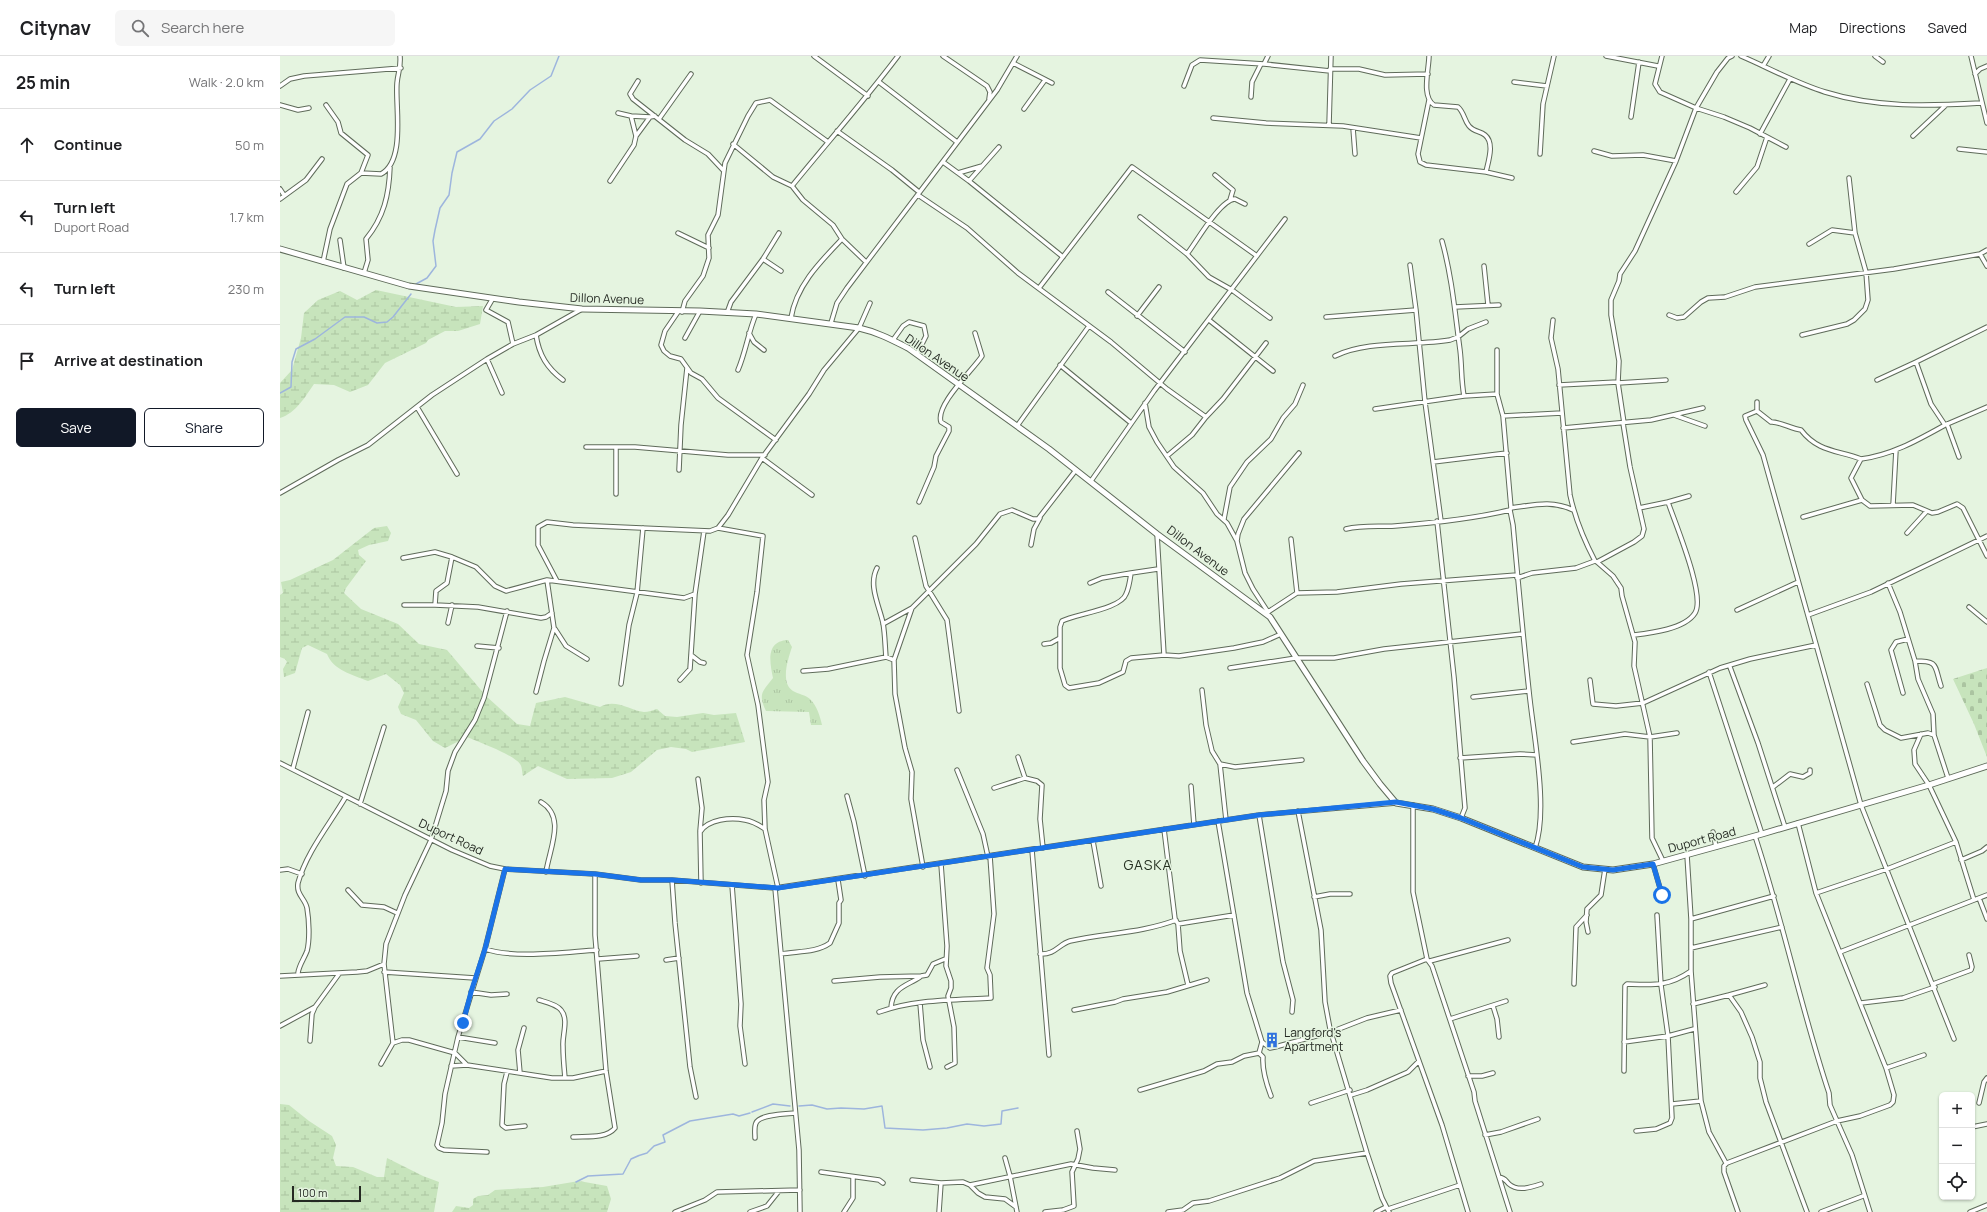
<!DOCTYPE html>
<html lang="en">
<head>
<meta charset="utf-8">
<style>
  body { margin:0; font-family:Manrope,sans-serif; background:#f6f6f6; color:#202124 }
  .controls { position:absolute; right:12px; bottom:12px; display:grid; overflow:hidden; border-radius:6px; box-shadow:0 1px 3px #0004 }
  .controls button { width:36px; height:36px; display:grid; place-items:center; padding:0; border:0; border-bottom:1px solid #e0e0e0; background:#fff; color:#202124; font:20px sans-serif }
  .scale { position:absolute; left:12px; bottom:10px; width:69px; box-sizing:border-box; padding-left:4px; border:2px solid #252a23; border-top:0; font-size:11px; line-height:14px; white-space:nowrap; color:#252a23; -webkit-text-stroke:3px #e5f4e0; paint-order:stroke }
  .stop { position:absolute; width:12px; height:12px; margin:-9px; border:3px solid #1a73e8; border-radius:50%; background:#fff }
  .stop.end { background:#1a73e8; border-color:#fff; box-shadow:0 1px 4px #0008 }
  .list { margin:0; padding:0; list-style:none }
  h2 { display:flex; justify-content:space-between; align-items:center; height:52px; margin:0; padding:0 16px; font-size:17px }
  h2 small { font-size:13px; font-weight:400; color:#757577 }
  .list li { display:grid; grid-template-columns:26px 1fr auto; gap:12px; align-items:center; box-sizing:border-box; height:72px; padding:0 16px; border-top:1px solid #e0e0e0 }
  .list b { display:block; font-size:15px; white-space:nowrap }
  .list p { margin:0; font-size:13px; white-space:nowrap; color:#757577 }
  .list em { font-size:13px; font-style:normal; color:#757577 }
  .actions { display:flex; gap:8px; padding:12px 16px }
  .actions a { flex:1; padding:9px 0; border:1px solid #111827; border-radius:6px; text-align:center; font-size:14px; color:#111827 }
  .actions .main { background:#111827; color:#fff }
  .icon { flex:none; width:22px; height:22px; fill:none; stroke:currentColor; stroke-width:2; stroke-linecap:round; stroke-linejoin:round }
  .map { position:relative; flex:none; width:1707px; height:1156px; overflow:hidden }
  header { display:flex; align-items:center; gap:24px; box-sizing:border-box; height:56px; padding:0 20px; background:#fff; border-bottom:1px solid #e0e0e0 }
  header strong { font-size:19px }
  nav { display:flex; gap:22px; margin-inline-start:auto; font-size:14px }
  .search { width:280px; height:36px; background:#f6f6f6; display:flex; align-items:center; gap:10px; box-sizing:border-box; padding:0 14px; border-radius:6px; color:#757577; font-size:15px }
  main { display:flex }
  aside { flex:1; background:#fff }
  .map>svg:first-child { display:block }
</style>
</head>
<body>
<header>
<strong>Citynav</strong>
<div class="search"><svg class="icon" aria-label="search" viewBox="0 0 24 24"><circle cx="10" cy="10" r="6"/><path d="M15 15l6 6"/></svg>Search here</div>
<nav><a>Map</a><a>Directions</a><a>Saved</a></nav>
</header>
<main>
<aside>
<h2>25 min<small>Walk · 2.0 km</small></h2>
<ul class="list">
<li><svg class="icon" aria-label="ahead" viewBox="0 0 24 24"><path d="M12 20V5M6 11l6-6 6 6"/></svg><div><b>Continue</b></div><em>50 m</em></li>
<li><svg class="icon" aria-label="left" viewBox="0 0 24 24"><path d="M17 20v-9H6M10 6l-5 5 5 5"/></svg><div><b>Turn left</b><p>Duport Road</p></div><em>1.7 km</em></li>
<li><svg class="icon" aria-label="left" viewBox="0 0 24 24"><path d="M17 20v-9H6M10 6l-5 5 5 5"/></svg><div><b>Turn left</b></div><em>230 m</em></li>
<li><svg class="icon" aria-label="arrive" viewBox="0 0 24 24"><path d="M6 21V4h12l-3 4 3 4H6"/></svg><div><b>Arrive at destination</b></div></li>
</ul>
<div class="actions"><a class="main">Save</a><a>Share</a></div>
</aside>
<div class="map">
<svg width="1707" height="1156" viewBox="0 0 1707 1156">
  <defs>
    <pattern id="grass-tufts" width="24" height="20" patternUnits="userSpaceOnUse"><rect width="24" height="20" fill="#c7e4bc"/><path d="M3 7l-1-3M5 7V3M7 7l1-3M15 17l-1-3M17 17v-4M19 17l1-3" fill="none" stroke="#abc4a1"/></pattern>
    <pattern id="wetland-marsh" width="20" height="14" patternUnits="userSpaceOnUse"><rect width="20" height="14" fill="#c7e4bc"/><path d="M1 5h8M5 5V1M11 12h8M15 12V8" fill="none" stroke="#abc4a1"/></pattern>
    <pattern id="cemetery-stones" width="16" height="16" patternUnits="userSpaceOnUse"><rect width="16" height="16" fill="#c7e4bc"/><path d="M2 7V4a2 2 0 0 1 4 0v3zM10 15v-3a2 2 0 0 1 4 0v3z" fill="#abc4a1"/></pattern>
  </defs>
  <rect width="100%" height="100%" fill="#e5f4e0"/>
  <!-- grass -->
  <path fill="url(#grass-tufts)" d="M508 584 512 591C508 603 500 627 513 635 518 638 526 639 530 643 537 650 540 660 542 669H531L529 656 486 655C478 638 482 636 493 622 490 607 485 585 508 584Z"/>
  <!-- wetland -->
  <path fill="url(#wetland-marsh)" d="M96 234 176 251 203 250 200 268 178 275H165L148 284 146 287 105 307 88 329 70 336 54 329 34 328C25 341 16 357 0 362V327L12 314 21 282 24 257 38 244 60 235 77 244Z
    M107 470 111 477 108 485 89 489 78 494 79 499 86 505 66 532 64 537 81 553 118 568 139 588 167 594 206 640 237 668 250 670 256 647 285 641 320 651C335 642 349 654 364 656 368 656 373 654 377 653L385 660 397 661 423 657 434 659 456 657 465 686 412 696 406 693 391 691 377 694 351 716 332 722 287 723 258 710 243 720C242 716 242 710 240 708 234 699 199 686 187 681L165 692 153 685 136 664 121 658 118 651 124 637 120 629 106 618 88 625C73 619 53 614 47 598L28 589 22 592 15 617 4 621 3 613 7 606 5 603 0 601V539L3 537 1 526 10 524 53 504 94 472Z
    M0 1048 9 1049 29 1065 52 1080 56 1089 53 1102 56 1110 73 1111 97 1121H104L107 1102 143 1120 159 1126 154 1156H0Z
    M299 1125 327 1130 331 1143 327 1156H172L176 1150 189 1152 193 1149V1143L198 1140 208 1139 215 1134 263 1131Z"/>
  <!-- cemetery -->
  <path fill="url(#cemetery-stones)" d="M1707 612V701L1694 668 1673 623Z"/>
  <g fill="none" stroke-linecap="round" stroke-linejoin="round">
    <!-- stream -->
    <path stroke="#9db5dd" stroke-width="1.5" d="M136 228 147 222 156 210 153 185 155 174 160 152 169 139 172 117 177 96 200 83 214 65 232 53 250 34 271 20 279 0
      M0 337 11 331 12 306 16 293 35 283 65 261H84L97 267 107 266 113 261 131 238
      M519 1050 532 1049 547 1053 561 1052 584 1053 602 1050 605 1072 643 1074 667 1072 687 1068 704 1070 721 1068 722 1055 738 1052
      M472 1056 493 1048 510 1050
      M296 1126 308 1120 343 1118 351 1103C355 1101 363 1098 367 1097L374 1090 385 1086 383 1079 410 1065 453 1058 459 1060 470 1057"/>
    <!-- street casing -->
    <g stroke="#5f6b5a" stroke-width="5.5">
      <path id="street" d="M534 0 588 40
        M663 0 707 30 710 36 709 43
        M1149 0C1149 13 1141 41 1154 49L1178 51C1184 56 1184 64 1189 70 1194 76 1200 75 1205 79 1215 87 1208 106 1206 116
        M1326 0 1378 10
        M1382 0 1375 28 1380 36 1416 52 1444 61 1470 72 1506 91
        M1461 0C1489 12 1516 27 1545 36 1596 52 1649 50 1701 47
        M1595 0 1603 6
        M1691 0 1707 67
        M733 7 772 27
        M984 8 988 0
        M1483 10 1489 0
        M1050 13H1079L1105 19 1148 18
        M1695 18 1700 13 1707 10
        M358 25 350 38 353 43 405 84 428 98 443 114
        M599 26 677 86
        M1234 26 1267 30
        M0 30 10 23 24 20 121 12
        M904 30 912 9 920 4 984 8 1050 15
        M971 41 972 26 981 8
        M1149 44 1138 98 1140 106 1146 109 1206 116 1232 122
        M0 49 18 54 29 52
        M744 53 765 24
        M351 60 370 61
        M1351 61 1359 6
        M933 62 986 67 1063 70 1141 82
        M379 63 411 18
        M1049 69 1051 0
        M1073 72 1075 98
        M557 75 612 114 639 136
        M1480 78 1510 23
        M356 80 370 61 375 60
        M1633 80 1666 49
        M453 88 493 121 512 130
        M1679 93 1707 96
        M1314 95 1332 100 1363 99 1396 105
        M1260 98 1263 48 1274 0
        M663 106 689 125 783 201
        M81 117 101 118C126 105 115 50 117 27 118 16 121 12 120 0
        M678 117 702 110
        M935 119 953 134 950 144
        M1569 122 1575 177
        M330 125 354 89 356 80 351 60 338 57
        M689 125 719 91
        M0 133 4 139
        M1456 136 1477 111 1487 81
        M638 139 687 172 738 217 831 286 887 333 926 361 912 379 887 400
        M0 143 26 124 42 103
        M860 161 907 198 929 221 952 234 990 262
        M398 177 429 192
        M60 184 64 212
        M1162 185C1172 221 1175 257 1180 294 1182 310 1181 324 1184 340L1217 338 1223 360 1231 452 1230 454 1233 469C1238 525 1243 580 1249 635 1253 677 1269 754 1255 792
        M907 198C917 185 940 144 955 143L965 148
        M1700 198 1707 210
        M483 203 501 215
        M43 206 50 173 67 128 81 117 88 99 61 77 58 66 46 49
        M586 206 562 183 553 169 523 144 512 130C547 87 584 45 618 0
        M1130 209 1136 254
        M1204 210 1208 249
        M84 217 88 204 86 183C104 161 109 139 110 111
        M759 232 852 111 977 200
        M828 236 905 296
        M213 242 206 254 228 266 233 288
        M1175 251 1219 249
        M398 256 385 275 381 289 384 295 390 300 401 303 411 317 422 323 438 342 496 384
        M402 256 405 245 423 220 429 202 428 179 438 159 445 107 468 60 476 47 490 44 548 86
        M447 257 451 246 483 203 499 177
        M1389 259 1397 262 1404 261 1421 246 1428 242 1445 241 1475 231 1614 213 1700 198 1707 194
        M857 260 879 231
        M1046 261 1136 254 1145 346 1161 465
        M511 262C516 230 540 206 562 183
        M929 264 993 315
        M1273 264 1271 282 1278 313 1290 439C1295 462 1304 484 1315 505
        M551 267 557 247 567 232 717 34 737 0
        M1707 271 1636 306 1651 348 1665 369 1707 351
        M469 277 474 286 484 294
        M256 279C259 299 267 312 283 324
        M1522 279 1567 268 1574 264 1585 253 1588 244 1586 216 1575 177 1552 174 1529 188
        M405 282 420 255
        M613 284 623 270 629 266 644 270 646 280 637 298
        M1217 294V338
        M1055 300C1087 284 1135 290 1170 284L1178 281 1188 273 1206 266
        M207 303 222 337
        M780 309 851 367
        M458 314C466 295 468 277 476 258
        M1597 324 1636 306
        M1338 327 1386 324
        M1279 329 1338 326
        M1477 346V355L1491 366C1498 365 1512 373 1521 374 1538 396 1557 394 1581 403
        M865 347 869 371 877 386 894 411 923 437 937 458 947 467 957 485 965 517 973 533 988 556
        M137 351 177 418
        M1095 353 1184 340
        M1477 355 1465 360 1466 364 1483 399 1581 749 1674 983
        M1394 359 1425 370
        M1223 360 1282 357
        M926 361 943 343 986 287
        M1344 367 1338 327 1339 305 1331 259V244L1339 225 1340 218 1355 195 1396 105 1416 52 1437 16 1448 2 1452 0
        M1667 368 1679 401
        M1665 369C1638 384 1612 399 1581 403L1571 422 1582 444 1590 450 1633 449 1652 457 1658 456 1677 448 1683 452 1707 500
        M737 370 809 270
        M1283 372 1371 364 1423 352
        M306 391H355L448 399H485
        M482 402 532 439
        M1153 406 1227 397
        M399 414 401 369 407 312
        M811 425 874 335 1005 163
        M0 437 58 404 88 389 152 339 207 303 233 288 256 279 302 253
        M336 438V391
        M639 446 654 411 656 400 669 375V371L661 366C655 349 693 314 702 300L695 277
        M1388 446 1409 440
        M1613 449 1616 394
        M1231 452C1254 449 1272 444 1293 454
        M1523 461 1582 444
        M944 463 950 431 967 406 991 383 1003 362 1015 348 1023 329
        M1157 465 1174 621 1185 752 1181 762
        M438 472 483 480 477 536 467 599 478 649 488 726 484 744 485 773 498 832
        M1066 473C1082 469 1098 471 1115 470 1153 467 1192 463 1230 454
        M1627 477 1647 455
        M877 478 884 599
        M635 482 646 530 667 564 679 655
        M957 485 958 478 964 463 1019 397
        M751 489 754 473 760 462
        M172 501 167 527 156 535 155 549 198 551 261 562 266 561 272 557
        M123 502 155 496 172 501 196 511 215 530 226 535 267 524 404 542 415 538 424 475
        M1317 506 1333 520 1341 532 1342 540 1355 586 1354 610 1370 681 1372 782 1383 805
        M597 512C588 529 599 549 603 567 605 578 605 590 606 601
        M878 513 851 517C850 524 849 532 846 538 841 553 795 558 782 565L780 571V612L785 629 789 632 819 627 843 616 846 605 851 602 884 599 899 600 954 592 983 586 1001 578
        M1237 522 1252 517 1296 512 1315 505 1317 506 1354 486 1362 480 1364 473 1350 411 1343 367
        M277 525 258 489V471L267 466 293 469 430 475 438 472 448 459 482 402 529 338 544 314 579 272 590 247
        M810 527 822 522 851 517
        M1608 527 1620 556 1635 605 1638 623 1653 658 1654 679 1668 722
        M1017 537 1057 536 1121 528 1237 519
        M124 549H155
        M1689 551 1707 566
        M1457 554 1518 526
        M988 556 1017 537 1011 483
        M1528 559 1591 536 1707 480
        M168 567 172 549
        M603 568 632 552
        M275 573 286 590 307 603
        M1354 579C1371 577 1405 573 1415 557 1426 540 1395 467 1388 446L1359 452
        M764 588 771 587 780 582
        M197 590 219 592
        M411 599 420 606 424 607
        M1635 605C1659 605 1654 609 1661 630
        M1450 611 1478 687 1505 771
        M950 612 1016 602H1054L1104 593 1242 578
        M523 615 548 613 606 601 614 604
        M1429 616 1482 778
        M400 624 410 613 415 538
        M1310 624 1313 648 1336 650 1363 647 1440 612 1470 603 1536 589
        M341 628 349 569 357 537 363 472
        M1587 628 1600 669 1605 674 1621 682 1648 677 1654 679
        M922 634 926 669 932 695 940 708 946 764
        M256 636 264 605 274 572 267 524
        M1623 637 1611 594 1616 586 1628 583
        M1193 641 1249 635
        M1293 686 1345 678 1370 681 1397 677
        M738 701 745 722 757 725 762 729 760 763 763 792
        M1180 702 1240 698 1257 699
        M0 707 172 794 210 810 225 813 315 818 361 824H392L495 832 979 759 1116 747
        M940 708 955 711 1022 704
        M13 712 28 656
        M677 714 703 778 708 801
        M418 723 422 752 420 775
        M911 730 914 769
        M1493 731 1510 718 1523 721 1530 717V714
        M714 732 745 722
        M567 740 574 766 585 820
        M261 746C286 761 270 791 266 816
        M80 748 104 671
        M1133 749V836L1147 903 1152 910 1194 1036 1195 1045 1230 1156
        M1018 755 1041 874 1045 946 1050 973 1087 1097 1102 1142 1109 1156
        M979 759 1003 906 1013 944 1012 956
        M938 765 967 937 982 986 979 997
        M1518 767 1536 837 1606 1012 1614 1039 1613 1046 1610 1049 1580 1060 1557 1065 1572 1099 1590 1156
        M884 773 895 863 898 868 900 895 908 929
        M1433 776 1436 791
        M813 785 821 830
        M752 794 769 999
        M1407 799 1411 863V915L1421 1045
        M1681 804 1702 795 1707 791
        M661 808 667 890 666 910 671 925V932L668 940 674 971 675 1007 667 1011
        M1373 808 1382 839
        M643 811 631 743 632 716 625 692 615 638 614 604 632 552 696 488 720 458 732 454 753 463H758L796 414
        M0 814 8 813 22 818
        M392 824 395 867 410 1011 416 1041
        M421 827 420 776C428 763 451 761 465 764 473 765 479 769 485 773
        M452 829 461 948 460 970 465 1008
        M495 832 519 1094 520 1156
        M68 834 82 849 104 851 117 857
        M1536 837 1607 813 1676 786
        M1034 841 1050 838H1070
        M1699 842 1707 863
        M1694 844 1707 839
        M1411 863 1494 840
        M898 868 954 859
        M1308 876 1306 866 1307 853 1321 839 1325 813
        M1411 892 1502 871
        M205 893C235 903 285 896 317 894
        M1560 896 1694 844 1676 786 1649 729 1635 708 1634 694 1641 678
        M501 898C517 895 536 897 550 887L559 867V847L561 844 558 824
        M760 898C775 899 779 888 790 885 825 877 862 877 896 864
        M318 903 357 900
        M1147 903 1112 917 1110 920 1111 927 1162 1069 1188 1156
        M386 904 399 902
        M1150 905 1228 884
        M104 916 195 922
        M18 917C19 909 24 903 27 895 30 883 29 864 27 852 25 842 16 839 18 827 26 797 49 769 65 742
        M0 920 77 916 87 915 104 908
        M554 925 600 921 641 920 647 919 653 908 665 903
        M1294 928 1296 871 1307 859
        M1653 928 1691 914 1692 911 1689 899
        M191 936 211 939 227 938
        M1449 939 1485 929
        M259 944C266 946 276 948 281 954 289 963 282 980 283 990 283 1001 284 1011 285 1022
        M640 947 643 984 650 1011
        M1581 947 1623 942 1655 931
        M1413 948 1449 939 1461 956 1472 981 1480 1006V1022L1486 1046 1527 1156
        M1213 950 1217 963 1219 981
        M611 952C612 931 627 930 640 921
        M794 954 835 946 843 943 887 936 927 924
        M599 956C634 943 674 944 711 942L710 919 707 912 714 858 710 800
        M1170 963 1226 945
        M0 970 35 951 59 918
        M178 981 215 987
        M30 985 32 958 35 951
        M982 986 990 992 995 991 1051 976 1087 962 1121 954
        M1344 986 1388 980 1381 929 1377 859
        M113 987 104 908 106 888 125 839 151 784 166 735 168 715 175 696 195 664 204 642 227 555
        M979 997 983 1001C982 1014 986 1027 991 1040
        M101 1008 113 987 122 984H129L175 997 187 1009 171 1010
        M187 1009 272 1022H293L326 1015
        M1606 1012 1644 999
        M1344 1015 1345 930 1347 928C1373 929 1388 931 1411 915
        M227 1016 224 1028 222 1069 226 1072 245 1070
        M240 1017 238 994 244 972
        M1188 1020H1202L1213 1017
        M860 1034 924 1015 937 1008 952 1006 964 1000 979 997
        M1071 1039 1087 1034 1128 1016 1139 1005
        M1031 1047 1070 1034
        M1699 1047 1704 1026 1707 1022
        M1392 1048 1421 1045 1429 1076 1446 1107
        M1692 1071 1707 1068
        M1356 1075 1376 1073 1390 1067 1392 1062 1388 980 1414 973
        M1205 1079 1221 1076 1258 1063
        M293 1081C306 1080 326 1083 335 1072L326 1015 315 879V818
        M475 1082C475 1078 474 1071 476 1067 480 1058 506 1058 515 1057
        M207 1096 164 1094 159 1092 157 1089 162 1067 165 1038 178 981 205 893 225 813
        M725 1102 730 1120 737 1156
        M541 1116 599 1124 603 1127
        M1219 1121C1225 1122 1225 1124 1229 1128 1238 1136 1252 1131 1261 1128
        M632 1124 661 1127 683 1126 690 1129 698 1137 705 1141 725 1143 736 1151
        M690 1129 791 1108 813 1112 835 1114
        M1108 1153 1180 1129
        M395 1156 425 1144 437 1136 520 1134
        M470 1156 487 1150 499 1135
        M564 1156 573 1142V1121
        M659 1156 661 1127
        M765 1156 783 1154 794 1150 792 1116 798 1103 800 1093 797 1075
        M888 1156 903 1154 913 1147 929 1145 1000 1122 1034 1105 1087 1097
        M1096 1156 1106 1151
        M1458 1156 1444 1116V1110L1447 1107 1557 1065 1550 1049 1549 1037C1521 953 1503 865 1475 780
        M1541 1156 1583 1140
        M1690 1156 1707 1149"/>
    </g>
    <!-- secondary casing -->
    <g stroke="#5f6b5a" stroke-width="7">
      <path id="secondary" d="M0 193 129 230 239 246 302 253 420 255 476 258 579 272C597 276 612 284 628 292L769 393 877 478 990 561 1083 705 1100 728 1116 747 1153 753 1181 762 1303 811 1333 814 1373 808 1482 778 1649 729 1707 710"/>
    </g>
    <!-- street -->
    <use href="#street" stroke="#fff" stroke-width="3.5"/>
    <!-- secondary -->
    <use href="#secondary" stroke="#fff" stroke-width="5"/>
  </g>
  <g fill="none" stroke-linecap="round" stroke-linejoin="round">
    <!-- route -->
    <path stroke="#1a73e8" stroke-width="5" d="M183 967 191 936 205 893 225 813 315 818 361 824H392L498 832 979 759 1116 746 1153 753 1181 762 1303 811 1333 814 1373 808 1382 839"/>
  </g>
  <!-- icons -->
  <defs>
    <g id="building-bare" transform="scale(1.2)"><path d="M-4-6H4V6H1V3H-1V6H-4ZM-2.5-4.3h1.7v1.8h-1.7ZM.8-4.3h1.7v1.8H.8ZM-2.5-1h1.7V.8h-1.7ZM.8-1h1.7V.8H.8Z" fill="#2f71de" stroke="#e5f4e0" stroke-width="2.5" paint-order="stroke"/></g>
  </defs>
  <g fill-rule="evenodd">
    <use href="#building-bare" x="992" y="984"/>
  </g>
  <g text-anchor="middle" stroke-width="3" stroke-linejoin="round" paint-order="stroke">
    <!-- street labels -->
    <g font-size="12" fill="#252a23" stroke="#e5f4e0">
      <text transform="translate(327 243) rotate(2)" y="4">Dillon Avenue</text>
      <text transform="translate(657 302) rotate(34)" y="4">Dillon Avenue</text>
      <text transform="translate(918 495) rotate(37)" y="4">Dillon Avenue</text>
      <text transform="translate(171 781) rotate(25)" y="4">Duport Road</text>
      <text transform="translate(1422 784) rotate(-15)" y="4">Duport Road</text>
    </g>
    <!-- poi labels -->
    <g font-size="12" fill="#252a23" stroke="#e5f4e0" text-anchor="start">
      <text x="1004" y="981">Langford's<tspan x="1004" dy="14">Apartment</tspan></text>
    </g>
    <!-- quarter labels -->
    <g font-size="14" letter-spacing="1" fill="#242f20" stroke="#e5f4e0">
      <text x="868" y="814">GASKA</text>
    </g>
  </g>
</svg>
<div class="controls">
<button>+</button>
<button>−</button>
<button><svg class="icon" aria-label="locate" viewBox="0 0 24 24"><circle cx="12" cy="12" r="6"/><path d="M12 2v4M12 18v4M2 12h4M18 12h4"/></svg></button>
</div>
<div class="scale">100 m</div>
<div class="stop" style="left:1382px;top:839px"></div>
<div class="stop end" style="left:183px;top:967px"></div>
</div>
</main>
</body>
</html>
